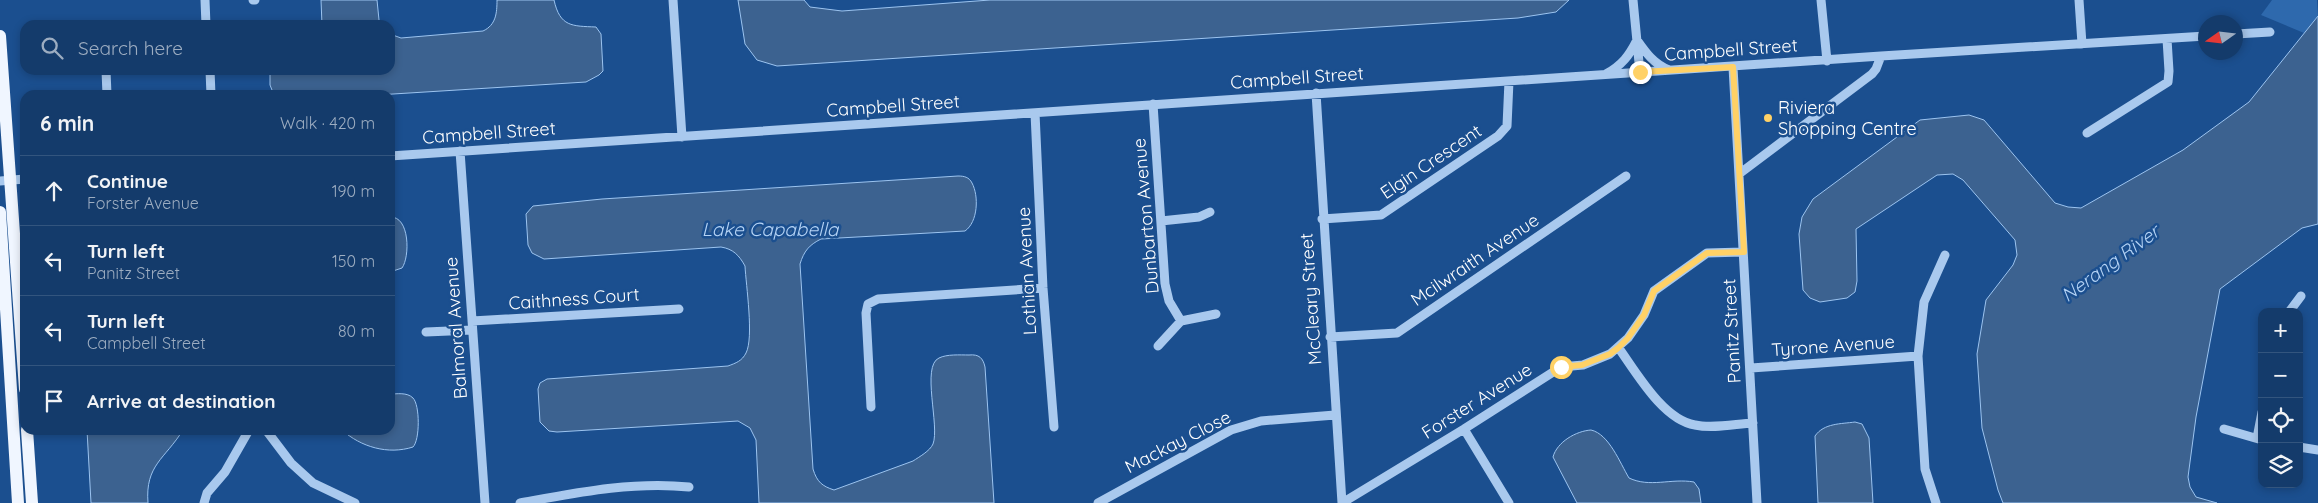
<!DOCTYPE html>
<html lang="en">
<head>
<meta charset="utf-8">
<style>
  body { margin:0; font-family:Quicksand,sans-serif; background:#214673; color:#f1f3f6 }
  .controls { position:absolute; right:15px; bottom:15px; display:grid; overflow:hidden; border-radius:10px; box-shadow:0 2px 8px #0003 }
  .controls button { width:45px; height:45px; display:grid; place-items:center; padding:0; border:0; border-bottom:1px solid #33557e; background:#143b6b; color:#f1f3f6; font:25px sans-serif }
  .compass { position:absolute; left:2198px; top:15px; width:45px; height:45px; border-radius:50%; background:#143b6b; box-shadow:0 2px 8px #0003; rotate:256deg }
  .stop { position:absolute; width:15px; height:15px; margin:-11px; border:4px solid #ffd166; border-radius:50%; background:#fff }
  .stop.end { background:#ffd166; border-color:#fff; box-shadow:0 1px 5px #0008 }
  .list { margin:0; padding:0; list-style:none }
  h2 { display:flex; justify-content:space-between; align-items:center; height:65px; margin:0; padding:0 20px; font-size:21px }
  h2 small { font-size:16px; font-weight:400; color:#9dadc1 }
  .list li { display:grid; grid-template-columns:32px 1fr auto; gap:15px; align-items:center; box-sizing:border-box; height:70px; padding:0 20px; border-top:1px solid #33557e }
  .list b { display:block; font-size:19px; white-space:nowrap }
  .list p { margin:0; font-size:16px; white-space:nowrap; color:#9dadc1 }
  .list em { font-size:16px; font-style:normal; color:#9dadc1 }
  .icon { flex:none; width:28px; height:28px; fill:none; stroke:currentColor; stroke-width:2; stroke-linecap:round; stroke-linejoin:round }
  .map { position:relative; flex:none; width:2318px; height:503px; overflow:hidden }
  .search { position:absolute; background:#143b6b; box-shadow:0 2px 8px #0003; left:20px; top:20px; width:375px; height:55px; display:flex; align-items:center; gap:12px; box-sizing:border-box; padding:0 18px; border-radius:15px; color:#9dadc1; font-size:19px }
  .panel { position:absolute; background:#143b6b; box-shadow:0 2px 8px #0003; left:20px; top:90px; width:375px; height:345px; border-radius:15px }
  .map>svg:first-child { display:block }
</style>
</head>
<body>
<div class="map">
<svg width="2318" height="503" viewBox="0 0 2318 503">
  <rect width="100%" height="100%" fill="#1b4f8f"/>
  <!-- green -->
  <path fill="#2e69ad" d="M2272 0H2317L2318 16 2304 33 2261 15Z"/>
  <!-- water -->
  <path fill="#3c6290" stroke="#9cc4f0" d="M321 0H377L379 20 382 25H322Z
    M497 0H554C560 27 572 26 596 27L601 34 603 71 599 75 586 82 377 95H274L270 85V70H390V34L401 38 483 31C496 25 497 13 497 0Z
    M738 0H804L810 7 842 11 990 0H1569L1556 12 1518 18 777 66 757 60 745 44Z
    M2318 16V224L2302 228 2220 289 2196 417 2188 477 2190 487 2196 497 2217 503H2003L1998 490 1982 428 1977 354 1986 300 2013 265 2017 255 2015 240 1963 180 1953 174 1937 175 1856 229 1857 281 1855 292 1847 298 1820 302 1810 298 1803 290 1799 234 1802 217 1813 199 1920 120 1969 115 1984 120 2055 203 2068 207 2081 208 2183 150 2249 102Z
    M958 176C964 176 969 177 972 183 979 196 978 222 965 231L821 239C809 245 804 251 800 264L813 469C817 482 822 486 834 490L913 461C919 457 930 451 933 444 940 426 921 366 939 358 947 354 960 355 969 355 979 354 983 358 985 367L994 503H759L756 440 750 428 738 421 557 432 549 431 540 422 538 389 540 383 547 379 728 366C736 363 742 361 746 353 754 338 746 285 745 266 739 255 733 249 721 247L544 259 532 253 528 245 526 214 533 206 602 199Z
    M390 217C410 216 410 257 402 268L390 272Z
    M390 394C397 394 407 392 413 398 420 405 420 440 413 447 388 455 361 447 342 430H390Z
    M1855 422 1862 424 1869 438 1873 503H1818L1815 436C1824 423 1841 424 1855 422Z
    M87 430H183C165 459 145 465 148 503H91Z
    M1591 430C1609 434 1620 463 1629 478 1650 488 1671 478 1694 482L1699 489 1701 503H1577L1553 457C1557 442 1576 431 1591 430Z"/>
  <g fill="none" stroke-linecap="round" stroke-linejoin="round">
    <!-- minor -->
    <path stroke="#a9c9ee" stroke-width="9" d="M205 0 206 25
      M253 0H255
      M673 0 682 137
      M1633 0 1640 73
      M1821 0 1827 61
      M2079 0 2082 44
      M2236 34 2270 32
      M1733 67 1757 503
      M106 70 107 95
      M210 70 211 95
      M1606 74C1622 65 1629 56 1637 40 1646 53 1654 64 1669 70
      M1316 93 1342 503
      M1153 104 1165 284 1169 301 1181 321
      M1035 113 1043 288 1054 427
      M2087 133 2168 82 2169 71 2167 39
      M460 151 485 503
      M390 156 1881 56 2206 36
      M1739 174 1872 74 1876 69 1881 56
      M0 181 25 179
      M1322 219 1381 215 1498 136 1507 126 1509 81
      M1161 221 1199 217 1210 212
      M2289 312 2301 296
      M472 321 679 309
      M426 332 472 330
      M1330 337 1397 333 1626 176
      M1158 346 1181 321 1216 314
      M1618 347C1636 372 1663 420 1695 425 1713 429 1735 424 1753 423
      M1751 368 1918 356
      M871 407 866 313 868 304 878 299 1043 288
      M1464 429 1509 503
      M2224 429 2262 440
      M266 430 291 463 313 483 355 503
      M2257 438 2262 412
      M2299 447 2318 450
      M204 503 207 493 225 472 249 430
      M520 503C575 493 633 481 689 487
      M1098 503 1231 430 1261 421 1335 415
      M1342 503 1464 429 1561 367 1583 365 1610 354 1628 338 1644 315 1654 291 1707 253 1743 252
      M1936 503 1925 469 1918 356 1924 302 1945 255"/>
    <!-- major -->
    <path stroke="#f0f6ff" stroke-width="12" d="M0 36 25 389
      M0 212 18 503
      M27 430 32 503"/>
  </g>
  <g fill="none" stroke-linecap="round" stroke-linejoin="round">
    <!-- route -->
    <path stroke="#ffd166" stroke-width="6" d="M1561 367 1582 365 1610 354 1618 348 1628 338 1644 315 1654 291 1707 253 1744 252 1733 67 1640 72"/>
  </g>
  <!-- markers -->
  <circle fill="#ffd166" stroke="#1b4f8f" stroke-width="2" cx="1768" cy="118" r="5"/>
  <g text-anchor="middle" stroke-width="5" stroke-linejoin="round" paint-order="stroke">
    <!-- street labels -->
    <g font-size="18" fill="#fff" stroke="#1b4f8f">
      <text transform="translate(1731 50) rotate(-4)" y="6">Campbell Street</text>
      <text transform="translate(1297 78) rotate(-4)" y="6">Campbell Street</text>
      <text transform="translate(893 106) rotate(-4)" y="6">Campbell Street</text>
      <text transform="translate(489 133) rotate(-4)" y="6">Campbell Street</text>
      <text transform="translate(1431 162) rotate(-34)" y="6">Elgin Crescent</text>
      <text transform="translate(1146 216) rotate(-95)" y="6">Dunbarton Avenue</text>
      <text transform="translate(1475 260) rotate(-34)" y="6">Mcilwraith Avenue</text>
      <text transform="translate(1027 271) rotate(-93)" y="6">Lothian Avenue</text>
      <text transform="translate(574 299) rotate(-4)" y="6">Caithness Court</text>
      <text transform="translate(1311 299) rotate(-94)" y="6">McCleary Street</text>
      <text transform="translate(456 328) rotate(-94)" y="6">Balmoral Avenue</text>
      <text transform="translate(1732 331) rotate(-93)" y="6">Panitz Street</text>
      <text transform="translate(1833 346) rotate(-4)" y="6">Tyrone Avenue</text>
      <text transform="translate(1477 401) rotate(-32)" y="6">Forster Avenue</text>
      <text transform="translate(1178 442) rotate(-27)" y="6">Mackay Close</text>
    </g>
    <!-- poi labels -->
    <g font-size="18" fill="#fff" stroke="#1b4f8f" text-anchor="start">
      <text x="1778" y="114">Riviera<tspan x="1778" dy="21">Shopping Centre</tspan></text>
    </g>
    <!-- water labels -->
    <g font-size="19" font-style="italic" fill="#b5d3f5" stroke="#1b4f8f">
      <text x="770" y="236">Lake Capabella</text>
      <text transform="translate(2110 263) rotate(-36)" y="7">Nerang River</text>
    </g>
  </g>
</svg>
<div class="controls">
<button>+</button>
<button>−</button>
<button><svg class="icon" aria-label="locate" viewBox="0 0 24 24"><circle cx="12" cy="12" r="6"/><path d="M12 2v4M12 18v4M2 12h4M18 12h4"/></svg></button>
<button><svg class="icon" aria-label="layers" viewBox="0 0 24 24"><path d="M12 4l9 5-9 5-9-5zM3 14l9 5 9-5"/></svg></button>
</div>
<svg class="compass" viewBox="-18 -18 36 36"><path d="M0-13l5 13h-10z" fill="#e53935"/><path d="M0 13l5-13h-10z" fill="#9dadc1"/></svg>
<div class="stop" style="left:1561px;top:367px"></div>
<div class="stop end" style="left:1640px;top:72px"></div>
<div class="search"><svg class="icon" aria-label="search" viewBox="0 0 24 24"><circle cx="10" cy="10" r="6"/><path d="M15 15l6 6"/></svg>Search here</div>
<section class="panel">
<h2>6 min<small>Walk · 420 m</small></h2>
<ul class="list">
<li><svg class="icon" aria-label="ahead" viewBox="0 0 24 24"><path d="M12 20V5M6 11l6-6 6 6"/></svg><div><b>Continue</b><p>Forster Avenue</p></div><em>190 m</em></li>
<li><svg class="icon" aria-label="left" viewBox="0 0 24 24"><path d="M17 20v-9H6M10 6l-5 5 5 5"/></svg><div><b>Turn left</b><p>Panitz Street</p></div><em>150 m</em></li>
<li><svg class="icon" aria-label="left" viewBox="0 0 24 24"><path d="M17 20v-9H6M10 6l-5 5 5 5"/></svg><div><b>Turn left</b><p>Campbell Street</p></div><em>80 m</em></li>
<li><svg class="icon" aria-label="arrive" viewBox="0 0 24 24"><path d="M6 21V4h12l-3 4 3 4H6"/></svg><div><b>Arrive at destination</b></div></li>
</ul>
</section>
</div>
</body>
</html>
